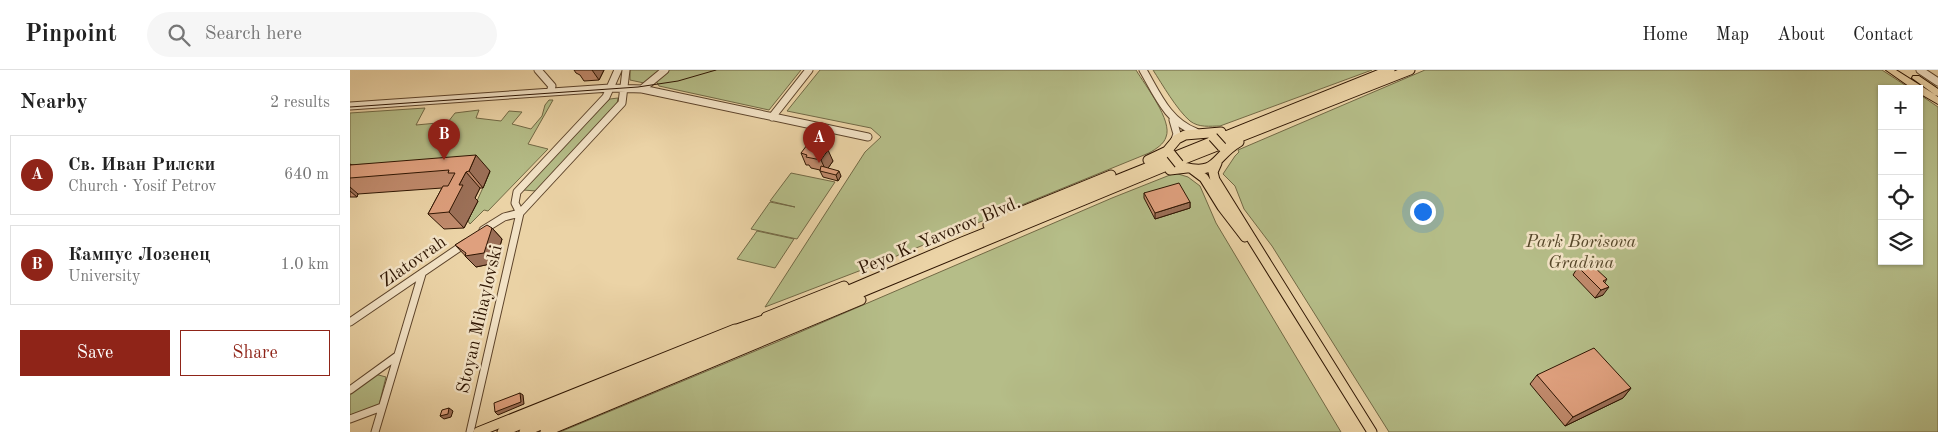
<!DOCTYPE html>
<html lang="en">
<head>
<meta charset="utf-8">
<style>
  body { margin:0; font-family:"Old Standard TT",serif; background:#f6f6f6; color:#222 }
  .controls { position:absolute; right:15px; top:15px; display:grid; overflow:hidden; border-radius:0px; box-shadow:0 1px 4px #0004 }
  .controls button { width:45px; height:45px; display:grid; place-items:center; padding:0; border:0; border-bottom:1px solid #e0e0e0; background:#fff; color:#222; font:25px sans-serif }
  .you { position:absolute; left:1072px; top:141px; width:18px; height:18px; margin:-12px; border:4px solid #fff; border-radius:50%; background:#1a73e8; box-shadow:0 0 0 8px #1a73e833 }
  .badge { display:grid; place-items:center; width:32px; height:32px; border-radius:50%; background:#8f2418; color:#fff; font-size:16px; font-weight:700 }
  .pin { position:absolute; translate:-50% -41px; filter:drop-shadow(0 1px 2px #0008) }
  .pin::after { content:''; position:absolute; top:26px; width:18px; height:15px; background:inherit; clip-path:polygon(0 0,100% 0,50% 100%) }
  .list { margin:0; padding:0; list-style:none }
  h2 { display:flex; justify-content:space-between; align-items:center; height:65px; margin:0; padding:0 20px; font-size:21px }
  h2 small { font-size:16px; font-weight:400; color:#767676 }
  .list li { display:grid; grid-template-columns:32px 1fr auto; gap:15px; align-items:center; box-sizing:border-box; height:80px; margin:0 10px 10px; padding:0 10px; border:1px solid #e0e0e0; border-radius:0px }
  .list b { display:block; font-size:19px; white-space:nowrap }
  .list p { margin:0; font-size:16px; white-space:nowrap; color:#767676 }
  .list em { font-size:16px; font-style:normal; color:#767676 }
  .actions { display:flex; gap:10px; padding:15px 20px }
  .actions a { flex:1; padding:11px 0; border:1px solid #8f2418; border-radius:0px; text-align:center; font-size:18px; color:#8f2418 }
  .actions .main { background:#8f2418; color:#fff }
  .icon { flex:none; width:28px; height:28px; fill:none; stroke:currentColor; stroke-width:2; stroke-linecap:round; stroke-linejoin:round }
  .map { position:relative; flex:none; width:1588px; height:362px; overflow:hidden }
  header { display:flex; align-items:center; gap:30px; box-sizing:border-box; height:70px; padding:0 25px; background:#fff; border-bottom:1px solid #e0e0e0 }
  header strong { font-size:24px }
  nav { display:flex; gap:28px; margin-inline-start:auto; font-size:18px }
  .search { width:350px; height:45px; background:#f6f6f6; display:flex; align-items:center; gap:12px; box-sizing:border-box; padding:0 18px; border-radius:28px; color:#767676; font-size:19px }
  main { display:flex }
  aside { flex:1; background:#fff }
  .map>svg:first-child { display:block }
</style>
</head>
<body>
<header>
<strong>Pinpoint</strong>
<div class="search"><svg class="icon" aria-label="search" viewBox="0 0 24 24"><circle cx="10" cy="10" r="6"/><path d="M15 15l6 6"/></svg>Search here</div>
<nav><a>Home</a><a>Map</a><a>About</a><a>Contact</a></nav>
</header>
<main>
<aside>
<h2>Nearby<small>2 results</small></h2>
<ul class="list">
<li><span class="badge">A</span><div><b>Св. Иван Рилски</b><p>Church · Yosif Petrov</p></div><em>640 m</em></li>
<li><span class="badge">B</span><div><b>Кампус Лозенец</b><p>University</p></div><em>1.0 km</em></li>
</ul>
<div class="actions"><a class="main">Save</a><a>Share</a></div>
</aside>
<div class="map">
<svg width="1588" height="362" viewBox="0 0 1588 362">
  <rect width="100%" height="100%" fill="#ebd3a6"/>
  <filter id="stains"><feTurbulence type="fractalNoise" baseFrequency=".004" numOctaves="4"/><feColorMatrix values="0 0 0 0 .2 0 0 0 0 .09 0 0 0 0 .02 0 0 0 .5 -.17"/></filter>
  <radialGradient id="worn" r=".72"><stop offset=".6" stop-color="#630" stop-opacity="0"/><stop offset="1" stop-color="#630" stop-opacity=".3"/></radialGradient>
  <!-- green -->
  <path fill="#b5bd88" stroke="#726945" d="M280 0H313L294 13 280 10Z
    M319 0H451L419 40 309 16 306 11Z
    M470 0H786C795 15 823 51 816 67 814 74 806 79 799 83L522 196 415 237 515 82 531 67 521 58 437 41Z
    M803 0H1022L870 56C860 56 849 58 840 51 827 40 812 14 803 0Z
    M1075 0H1532L1561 19H1532V191H1569V24L1588 37V362H1039L922 176 894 139 885 116 873 104 885 86 889 82 888 80Z
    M268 28 267 34 186 121 173 120 256 32 260 29Z
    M199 30H203L178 74 198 79 138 141 134 140 120 154 118 151 140 102 18 94 0 95V43L75 38 66 55 98 52 105 43 129 40 126 48 151 51 159 41 172 42 162 54 181 59 192 46 195 35Z
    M441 103 485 112 447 169 401 159 420 132 445 137 420 131Z
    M825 103 838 107 850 116 866 153 991 362H210L427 272 762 128Z
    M407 161 444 169 425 198 387 189Z
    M25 304 36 307 29 335 0 345V322Z"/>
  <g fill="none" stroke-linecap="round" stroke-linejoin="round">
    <!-- minor casing -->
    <g stroke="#5d442b" stroke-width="9">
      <path id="minor" d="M188 0 202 16 200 22
        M793 0C807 24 818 52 846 62
        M1570 0 1588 12
        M292 19 315 0
        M0 36 260 18 292 19 518 67
        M422 47 459 0
        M823 50 827 64 824 72
        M170 143 165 133 167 122 256 27 268 0
        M133 160 154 147 170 143
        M0 252 116 173
        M0 320 47 286
        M0 349 32 337
        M25 362 72 204
        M120 362 170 143 272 33 276 0"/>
    </g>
    <!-- major casing -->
    <g stroke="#2e1502" stroke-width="11">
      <path id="major" d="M798 90 817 81 827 69 835 65 871 62
        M867 93 863 102 865 110 1022 362
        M834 97C868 106 864 86 889 72
        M842 99 854 108 872 137 895 167
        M820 100 837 98
        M638 155 761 105
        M416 247 494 216
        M381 261 422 247
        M128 362 385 259
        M152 362 381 270 612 172 1040 0
        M174 362 819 95 1060 0
        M195 362 511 230"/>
    </g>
    <!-- highway casing -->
    <g stroke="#2e1502" stroke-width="2">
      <path id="highway" d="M1536 0H1546L1584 24 1562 8 1563 6H1569L1588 19V26L1585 25 1588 27V34L1569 23V19H1563Z"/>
    </g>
    <!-- minor -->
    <use href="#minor" stroke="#f2e2c5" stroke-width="7"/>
    <!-- major -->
    <use href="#major" stroke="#ebd3a6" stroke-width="9"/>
    <!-- highway -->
    <use href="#highway" fill="#ebd3a6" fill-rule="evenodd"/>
    <!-- tram -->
    <path stroke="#2e1502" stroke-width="1" d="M0 37 288 17 328 11 366 0"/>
    <!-- major-bridge casing -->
    <g stroke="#2e1502" stroke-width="11" stroke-linecap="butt">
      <path id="major-bridge" d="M863 67 872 77
        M821 84 829 94"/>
    </g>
    <!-- major-bridge -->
    <use href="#major-bridge" stroke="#ebd3a6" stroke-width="9"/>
  </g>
  <!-- wall -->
  <path fill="#c08a6c" stroke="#2e1502" d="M224 0H254L249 10 234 11 230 5 226 3Z
    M472 77 483 91 478 98 491 106 488 111 473 107 470 101V100L461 98 459 95H456L451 83Z
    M0 94 2 95 140 101 133 118H130L125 128 128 131 114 158 94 159 78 144 92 118 8 124 7 127H0Z
    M794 123 840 132V138L805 149 794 128Z
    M142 158 152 169 145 193 126 197 105 175Z
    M1228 197 1241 198 1257 209 1255 212 1253 225 1245 228 1223 205Z
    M1187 305 1281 318 1273 328 1215 356 1180 314Z"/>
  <!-- shaded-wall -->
  <path fill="#9c7058" stroke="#2e1502" d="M242 0H254L249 10Z
    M472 77 475 84 478 80 483 91 476 101 471 90V78Z
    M126 85 140 101 133 118 119 101Z
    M489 101 491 106 488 111 486 105Z
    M116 102 130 118 125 128 128 131 114 158 99 142 109 115Z
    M0 117 8 124 7 127 0 121Z
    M840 132V138L805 149V143Z
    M142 158 152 169 145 193 126 197 115 186Z
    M1259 217 1253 225 1245 228 1251 220Z
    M1281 318 1273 328 1215 356 1223 347Z
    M170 323 173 325 174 334 148 345 145 342Z
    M99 338 103 341 101 347 94 349 90 346Z"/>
  <!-- building -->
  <path fill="#dfa07e" stroke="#2e1502" d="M457 75 472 77 471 78 478 80 471 90 456 87 457 85 451 83Z
    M126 85 119 101 116 102 109 115H113L99 142 78 144 93 116H98L105 103H98L99 100 0 108V95Z
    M471 96 489 101 486 105 470 101Z
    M829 113 840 132 805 143 794 123Z
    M137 155 142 158 134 183 115 186 116 183 105 175Z
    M1236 193 1241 198 1244 197 1257 209 1253 211 1259 217 1251 220 1228 197Z
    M1244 278 1281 318 1223 347 1187 305Z
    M170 323 171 332 145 342 144 333Z
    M99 338 98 344 90 346 92 340Z"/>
  <g text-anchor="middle" stroke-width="5" stroke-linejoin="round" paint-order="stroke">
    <!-- street labels -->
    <g font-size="18" fill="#2e1502" stroke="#f2e2c5">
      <text transform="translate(589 165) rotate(-23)" y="6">Peyo K. Yavorov Blvd.</text>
      <text transform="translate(63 191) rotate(-35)" y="6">Zlatovrah</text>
      <text transform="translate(129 249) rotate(-77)" y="6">Stoyan Mihaylovski</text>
    </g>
    <!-- park labels -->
    <g font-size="18" font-style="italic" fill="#56472a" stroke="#f2e2c5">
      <text x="1231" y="177">Park Borisova<tspan x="1231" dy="21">Gradina</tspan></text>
    </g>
  </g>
  <rect width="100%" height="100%" filter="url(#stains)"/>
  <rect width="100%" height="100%" fill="url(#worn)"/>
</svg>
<div class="controls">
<button>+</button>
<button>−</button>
<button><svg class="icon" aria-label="locate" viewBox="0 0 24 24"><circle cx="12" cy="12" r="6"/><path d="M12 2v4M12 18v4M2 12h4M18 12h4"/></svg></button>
<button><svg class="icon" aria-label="layers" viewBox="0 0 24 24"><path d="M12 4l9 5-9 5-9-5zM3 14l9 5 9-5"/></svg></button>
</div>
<div class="you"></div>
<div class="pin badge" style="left:469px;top:93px">A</div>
<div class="pin badge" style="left:94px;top:90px">B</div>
</div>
</main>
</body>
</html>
